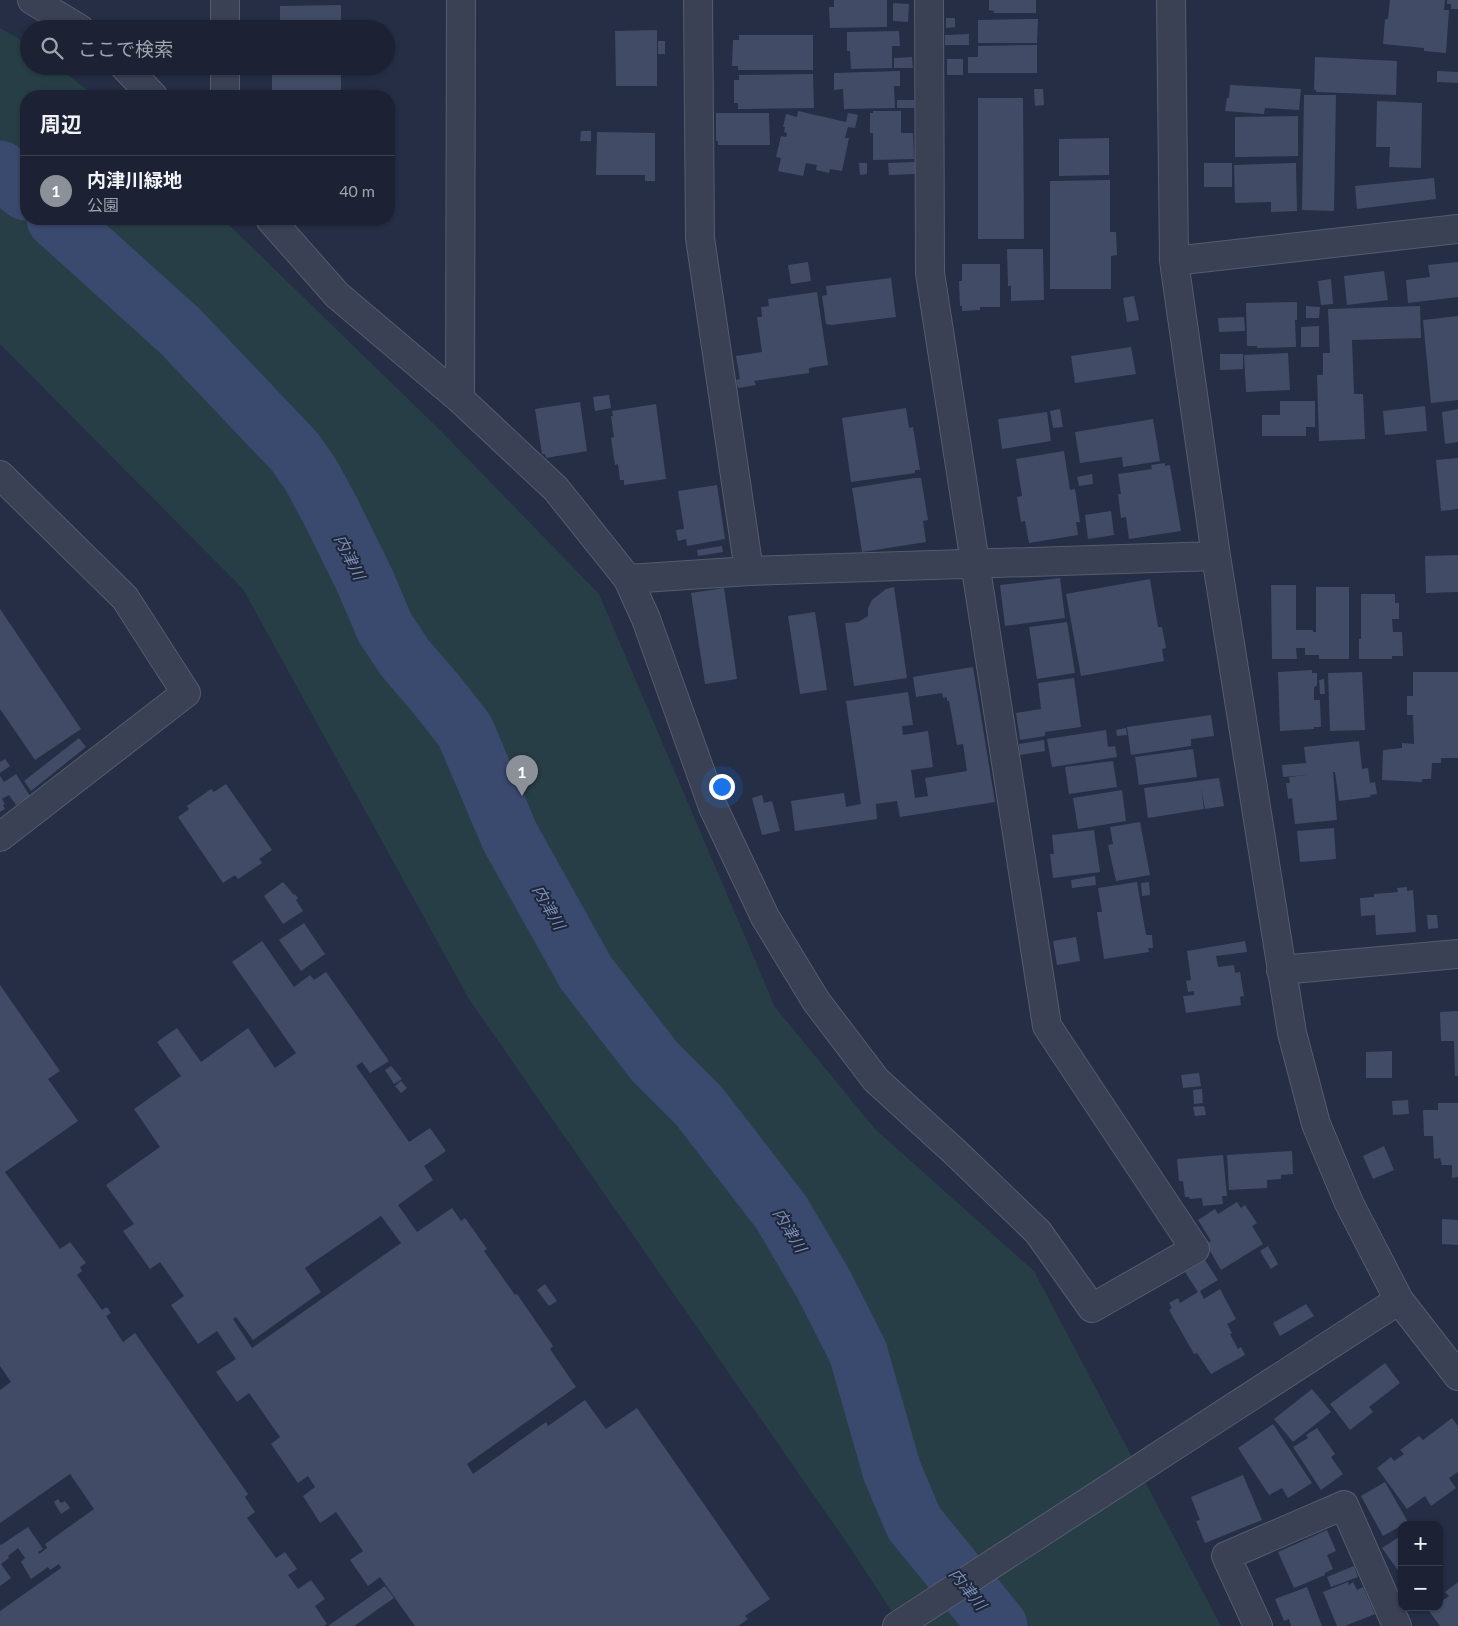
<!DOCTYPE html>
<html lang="ja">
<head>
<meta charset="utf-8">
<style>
  body { margin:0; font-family:Lato,"Noto Sans JP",sans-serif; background:#292f40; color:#f1f3f6 }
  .controls { position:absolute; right:15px; bottom:15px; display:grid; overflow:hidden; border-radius:10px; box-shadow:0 1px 4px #0004 }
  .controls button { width:45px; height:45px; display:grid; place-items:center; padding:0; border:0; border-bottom:1px solid #3a3f4f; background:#1c2234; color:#f1f3f6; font:25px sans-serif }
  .you { position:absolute; left:721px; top:786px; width:18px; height:18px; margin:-12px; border:4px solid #fff; border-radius:50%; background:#1a73e8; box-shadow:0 0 0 8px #1a73e833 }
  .badge { display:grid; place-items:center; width:32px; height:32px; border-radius:50%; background:#8c9099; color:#fff; font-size:16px; font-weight:700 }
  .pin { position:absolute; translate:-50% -41px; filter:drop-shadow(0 1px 2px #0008) }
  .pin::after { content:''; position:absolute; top:26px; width:18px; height:15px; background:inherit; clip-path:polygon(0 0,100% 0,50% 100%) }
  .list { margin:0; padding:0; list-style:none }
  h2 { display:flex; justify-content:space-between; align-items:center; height:65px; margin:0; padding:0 20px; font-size:21px }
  h2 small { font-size:16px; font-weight:400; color:#a0a4ac }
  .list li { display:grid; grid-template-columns:32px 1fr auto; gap:15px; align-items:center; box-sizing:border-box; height:70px; padding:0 20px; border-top:1px solid #3a3f4f }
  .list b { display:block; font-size:19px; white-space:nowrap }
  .list p { margin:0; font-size:16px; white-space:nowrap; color:#a0a4ac }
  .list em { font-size:16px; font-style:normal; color:#a0a4ac }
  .icon { flex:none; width:28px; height:28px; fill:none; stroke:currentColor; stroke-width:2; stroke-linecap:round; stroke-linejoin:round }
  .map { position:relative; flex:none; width:1458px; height:1626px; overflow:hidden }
  .search { position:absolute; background:#1c2234; box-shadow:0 1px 4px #0004; left:20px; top:20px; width:375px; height:55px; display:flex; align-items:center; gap:12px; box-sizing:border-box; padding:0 18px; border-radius:28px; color:#a0a4ac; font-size:19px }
  .panel { position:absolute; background:#1c2234; box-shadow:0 1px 4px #0004; left:20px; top:90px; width:375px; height:135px; border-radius:20px }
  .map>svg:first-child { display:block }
</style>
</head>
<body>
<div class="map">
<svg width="1458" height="1626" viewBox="0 0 1458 1626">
  <rect width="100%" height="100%" fill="#252e45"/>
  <!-- green -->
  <path fill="#273e46" d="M0 28 18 38 29 46V66H56L95 96H26V219H223L441 431 599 594 775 1007 875 1129 1034 1271 1221 1626H901L849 1546 469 999 243 589 0 344Z"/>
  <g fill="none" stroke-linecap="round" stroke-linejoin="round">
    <!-- river -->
    <path stroke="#3a496e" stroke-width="59" d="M0 170 26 191
      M56 219 180 331 295 452 311 475 330 510 365 581 385 628 405 658 436 694 465 731 510 837 586 973 655 1062 699 1106 781 1212 824 1285 858 1352 892 1471 914 1523 998 1626"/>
  </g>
  <!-- building -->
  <path fill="#424b65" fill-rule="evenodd" d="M834 0H887V27L830 28 829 7H834Z
    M989 0H1036V13H994V11L989 10Z
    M1390 0H1445L1444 10H1449L1446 53 1424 51V48L1383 44 1385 19H1388Z
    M1447 0H1458V9H1451V4H1447Z
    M893 3 909 4 908 22 893 21Z
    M341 5V29H280V6Z
    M946 18H955V27L946 28Z
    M1038 19 1037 43H978V20Z
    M657 30V86H616L615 31Z
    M899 31 900 46H892V68L851 69 850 51H847V32Z
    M969 34V45H945V35Z
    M739 35H813V70H738V66H732L733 40H739Z
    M658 41H665V54H658Z
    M1037 45V73H968V57H978V46Z
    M912 57 913 68H894V58Z
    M1315 57 1397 61 1396 95 1316 92V90H1314Z
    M947 59H963V75H947Z
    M272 66H341V96H272Z
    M900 71V86H894L895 108 844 109 843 89 834 90V73Z
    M1437 71 1458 72V83L1437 82Z
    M813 74 814 108 738 109V103H734V80H739V75Z
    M1230 85 1301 89 1299 110 1265 108 1264 114 1225 111 1227 98H1229Z
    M1034 89H1043L1044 105 1035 106Z
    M1304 95H1336L1334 211 1302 210Z
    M978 98H1023L1024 239H978Z
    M897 100H914V108H897Z
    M1377 101 1422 103 1421 168 1389 167 1390 147H1376Z
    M798 111 846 122 848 113 858 115 855 128 848 127 845 138H849L842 171 830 169 829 173 816 170 817 165 806 163 803 176 778 171 781 158 776 157 781 136 786 137 787 133 784 132 785 127H783L786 114 797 117Z
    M873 111H901V133H913L914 159 873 160V133H870V113H873Z
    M716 113H769L770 145H718V141H716Z
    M1298 116V156L1235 157V117Z
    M581 131H591V141H580Z
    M597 132 655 133V181H645V175H596Z
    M1109 138V175L1059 176V139Z
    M915 162V174L889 175 888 163Z
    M859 163H867V174L860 175Z
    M1204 163H1232V187H1204Z
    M1296 163 1297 211 1271 212V202L1235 203 1234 165Z
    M1434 178 1436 199 1357 209 1355 186Z
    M1110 180V232H1116L1117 255 1111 256V289H1050V181Z
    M1007 249H1043L1044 300 1011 301V286H1008Z
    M808 262 811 281 791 284 788 265Z
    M1458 262V297L1408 303 1406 280 1430 277 1428 265Z
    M962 264H1000V307H980V310L962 311V306H960L959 281H962Z
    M1384 271 1388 300 1347 305 1344 276Z
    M891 278 896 317 831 325 826 324 822 296 827 295 826 286Z
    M1331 279 1333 304 1321 305 1318 281Z
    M817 292 828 365 809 368V373L754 381 756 385 738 388 736 380 740 379 736 356 762 352 757 317H762L761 307 769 306 768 299Z
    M1134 296 1139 320 1127 322 1123 298Z
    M1297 302V320H1295L1296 347 1257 348V346H1247L1246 303Z
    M1306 306 1320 307 1319 318H1306Z
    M1420 306 1421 338 1352 340 1354 394H1363L1365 439 1319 441 1317 375H1323V353H1330L1328 309Z
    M1458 316V400L1431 403 1423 320Z
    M1244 317 1245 331 1219 332 1218 318Z
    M1319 326V347H1301V327Z
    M1131 347 1136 374 1075 383 1071 356Z
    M1288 353 1290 390 1246 392 1244 355Z
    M1220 354H1243V369L1220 370Z
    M609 395 611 408 595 411 593 397Z
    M1280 401H1315V427H1306V436H1262V415H1280Z
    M580 402 587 451 546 458 545 454H542L535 409Z
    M656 404 666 479 624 485V480H620L618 464 615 465 611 438 614 437 611 416H613L612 411Z
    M1425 406 1427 431 1385 435 1383 411Z
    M906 408 909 428 913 427 920 470H915V473L851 482 842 418Z
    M1060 409 1063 427 1053 428 1050 411Z
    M1458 409V442L1445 444 1442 412Z
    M1047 412 1051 441 1002 449 998 419Z
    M1153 419 1160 461 1123 467 1122 457 1080 463 1075 432Z
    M1064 451 1070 490 1075 489 1080 522H1076L1078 535 1029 543 1025 521 1021 522 1017 497 1022 496 1016 459Z
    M1458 458V509L1441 511 1436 460Z
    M1165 463V466L1170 465 1181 531 1129 539 1126 517 1121 518 1118 494H1121L1118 474 1152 469 1151 465Z
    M1092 474 1093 484 1079 486 1077 477Z
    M915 478H921L928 520 923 521 926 542 862 552 852 488Z
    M717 485 725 539 687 546 686 539 678 541 676 530 684 529 678 491Z
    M1111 511 1114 535 1088 539 1085 515Z
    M722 546 723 552 698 556 697 550Z
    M1458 555V592L1426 593 1425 556Z
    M1060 578 1065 618 1005 626 1000 585Z
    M1150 579 1158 627H1162L1166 648 1162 649 1164 661 1081 676 1066 594Z
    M1271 585H1296V630H1313V632H1316V587H1349V659H1319V655H1305V648H1296L1297 659H1272Z
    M894 587 907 678 854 686 845 623 858 622 868 616V608L872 600 886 589Z
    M724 588 737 679 705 684 691 593Z
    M1361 594H1395V603H1399V619H1392L1393 632H1402L1403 656H1392V659H1359V639H1361Z
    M0 609 81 729 35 760 0 709Z
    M815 612 827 690 800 694 788 616Z
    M1067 622 1075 673 1037 679 1029 627Z
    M973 667 995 802 900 817 897 801 876 804 877 819 795 831 791 801 844 793 846 807 861 804 846 701 908 692 913 725 902 726 903 735 928 731 933 767 911 770 915 798 928 796 925 778 967 771 963 744 957 745 949 701H947V697L943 698 942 693 916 697 913 677Z
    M1312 670V673H1317V686L1314 687V700H1320L1321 727H1314V729L1280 731 1278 672Z
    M1362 672 1365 730 1330 731 1328 673Z
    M1413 672H1458V758H1441V763H1432L1431 779H1422V782L1382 780 1383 750 1402 748V743L1414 744 1413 715H1407V696H1413Z
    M1074 678 1081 727 1045 732V736L1020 740 1016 713 1041 709 1038 683Z
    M1324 679 1325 694H1320L1319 680Z
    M1211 715 1214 736 1191 739V746L1131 755 1127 727Z
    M1126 728 1127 735 1117 736 1116 730Z
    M1106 730 1108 747 1115 746 1117 757 1052 767 1047 739Z
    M79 738 86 747 31 791 24 781Z
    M1044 740 1045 751 1020 755 1019 744Z
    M1359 741 1362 769 1368 768 1370 783 1375 782 1377 794 1370 795 1371 797 1339 801 1335 772H1333L1337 820 1295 824 1292 798 1288 799 1286 783H1290L1289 777 1307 775 1283 777 1282 765 1306 763 1304 747Z
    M1193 749 1197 777 1139 785 1135 757Z
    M5 759 10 766 0 773V762Z
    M1113 761 1117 787 1069 794 1065 767Z
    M16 774 30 796 16 805 9 795 2 799 5 804 3 805 5 809 0 812V776L4 782Z
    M1219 778 1224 806 1205 809 1201 787 1204 809 1148 818 1144 788Z
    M226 784 272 850 259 859 262 863 238 879 235 875 223 883 178 817 189 809 187 806 211 789 214 792Z
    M1122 790 1126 821 1078 829 1073 798Z
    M762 795 764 803 772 801 780 831 762 835 752 798Z
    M1140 822 1150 875 1116 881 1108 845 1113 844 1110 827Z
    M1334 828 1336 859 1300 862 1297 831Z
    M1094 830 1100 872 1053 878 1050 854H1054L1052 835Z
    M1095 876 1096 885 1072 888 1071 880Z
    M283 882 294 895 295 894 298 898 296 900 303 911 283 924 264 896Z
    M1137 882 1146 935H1152L1153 948H1148L1149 952 1104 959 1097 912H1102L1098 888Z
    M1149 882 1150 895 1142 896 1141 883Z
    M1407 887V891L1413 890 1416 932 1376 935 1375 915 1361 916 1360 898 1374 897V894L1398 892 1397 888Z
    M1427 915H1437L1438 928 1428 929Z
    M304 923 325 954 301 971 279 940Z
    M1076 937 1080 961 1057 965 1053 941Z
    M262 941 294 987 310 975 314 980 326 972 389 1061 370 1073 362 1062 356 1066 409 1142 430 1128 446 1151 424 1166 433 1180 398 1205 417 1232 452 1208 461 1221 465 1218 487 1249 484 1251 515 1295 517 1294 553 1346 550 1349 576 1387 467 1464 473 1474 546 1422 548 1426 585 1400 606 1429 637 1408 770 1599 745 1616 748 1619 738 1626H415L380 1577 368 1586 350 1560 363 1551 336 1512 320 1523 303 1496 315 1487 308 1476 298 1483 271 1444 280 1437 249 1393 237 1402 216 1372 236 1359 217 1331 198 1344 171 1305 184 1296 160 1262 150 1269 123 1231 134 1224 106 1185 160 1147 134 1109 181 1076 157 1042 177 1028 201 1062 248 1028 275 1068 296 1053 232 962ZM381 1216 401 1243 252 1348 233 1319 236 1317 253 1340 321 1292 305 1268Z
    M1245 941 1247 952 1216 956 1218 967 1234 965 1235 973 1240 972 1244 996 1240 997 1241 1005 1186 1013 1183 996 1194 995V991L1188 992 1186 981 1191 980 1187 951Z
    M0 985 60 1071 48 1079 78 1121 5 1172 60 1249 70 1242 86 1263 80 1267 82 1271 77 1275 102 1310 107 1307 111 1313 106 1316 123 1342 135 1333 248 1494 245 1497 255 1512 247 1518 276 1558 285 1552 297 1569 288 1575 298 1589 311 1580 325 1599 315 1606 327 1624 324 1626H0V1611L61 1568 59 1564 50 1570 48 1567 31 1579 21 1562 25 1558 18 1548 8 1556 9 1558 1 1564 11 1578 0 1586V1544L1 1545 28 1527 43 1549 38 1552 39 1554 47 1548 45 1544 94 1509 70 1474 0 1523V1390L11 1382 0 1366Z
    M1458 1011V1076H1455L1454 1041H1441L1440 1012Z
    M1392 1051V1078H1366V1052Z
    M391 1066 402 1079 394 1084 385 1070Z
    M1199 1073 1201 1086 1183 1088 1181 1075Z
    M401 1081 407 1088 401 1093 395 1086Z
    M1202 1089 1203 1103 1194 1104 1193 1090Z
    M1408 1100 1409 1114 1393 1115 1392 1101Z
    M1438 1103H1458V1177L1452 1178V1165H1442L1440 1158 1434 1159 1433 1136H1424L1423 1110H1438Z
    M1204 1106 1206 1115 1195 1116 1193 1107Z
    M1384 1146 1394 1170 1373 1179 1363 1156Z
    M1292 1151 1293 1174 1281 1175V1179L1267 1180V1188L1229 1190 1227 1155Z
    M1223 1155 1227 1196H1222L1223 1204 1203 1206 1202 1198 1190 1199 1189 1197H1185L1183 1181H1179L1177 1159Z
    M1237 1202 1241 1208 1245 1205 1257 1223 1252 1226 1263 1244 1221 1270 1206 1244 1211 1241 1198 1220 1215 1209 1218 1214Z
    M1442 1219 1458 1220V1245L1442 1244Z
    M1268 1246 1278 1264 1271 1269 1260 1251Z
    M1205 1260 1218 1280 1200 1291 1204 1299 1220 1289 1236 1319 1227 1324 1232 1333 1230 1334 1238 1349 1241 1347 1245 1355 1211 1374 1197 1353 1194 1354 1169 1310 1172 1308 1169 1303 1178 1298 1180 1303 1198 1292 1185 1272Z
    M545 1284 557 1301 549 1306 537 1290Z
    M1306 1304 1314 1316 1280 1336 1273 1323Z
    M1385 1363 1400 1383 1369 1407 1373 1412 1350 1430 1330 1404Z
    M1312 1389 1331 1412 1293 1442 1274 1419Z
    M1452 1418 1458 1426V1472L1449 1478 1456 1488 1431 1506 1425 1496 1407 1509 1377 1468 1391 1457 1394 1461 1404 1454 1400 1450 1419 1436 1423 1440Z
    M1273 1424 1312 1483 1288 1498 1282 1488 1269 1495 1238 1448Z
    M1317 1428 1335 1454 1331 1457 1343 1474 1321 1490 1293 1447 1308 1438 1306 1435Z
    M1243 1475 1262 1520 1205 1543 1196 1521 1200 1520 1191 1497Z
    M1385 1482 1408 1522 1383 1536 1361 1496Z
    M58 1499 61 1503 65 1501 70 1508 61 1514 54 1502Z
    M1327 1530 1336 1551 1327 1555 1333 1569 1325 1573V1575L1294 1588 1278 1552Z
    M1402 1535V1576L1382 1548Z
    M1354 1566 1358 1577 1331 1587 1327 1577Z
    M1348 1582 1349 1585 1353 1582 1357 1590 1363 1587 1375 1614 1345 1626H1337L1323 1592Z
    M1458 1582V1626H1440L1429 1611 1434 1607H1439V1603L1449 1596 1445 1592Z
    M385 1586 394 1598 354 1626H328Z
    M1307 1587 1322 1626H1291L1289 1619 1284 1621 1275 1599Z"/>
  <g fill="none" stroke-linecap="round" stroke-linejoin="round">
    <!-- minor casing -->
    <g stroke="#555c6e" stroke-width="30">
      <path id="minor" d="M32 0 80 29
        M698 0 700 238 749 571
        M1171 0 1174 261 1216 556 1292 1033 1316 1124 1349 1203 1399 1300 1458 1376
        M225 29V0
        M124 66 153 96
        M225 96V66
        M270 219 337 295 460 399 556 489 628 579 646 619 713 807 765 917 816 1001 876 1080 956 1153 1038 1232 1092 1308 1195 1249 1047 1026 930 273 929 0
        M1174 261 1458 229
        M460 399 461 0
        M0 475 125 598 186 693 0 837
        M628 579 749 571 1216 556
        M1281 970 1458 954
        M897 1626 1399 1300
        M1258 1626 1226 1556 1344 1505 1397 1626"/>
    </g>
    <!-- minor -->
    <use href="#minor" stroke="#3a4154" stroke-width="28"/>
  </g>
  <g text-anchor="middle" stroke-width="4" stroke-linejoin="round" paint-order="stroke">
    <!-- water labels -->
    <g font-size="16" font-style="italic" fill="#7c8eb6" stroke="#1e2639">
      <text transform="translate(350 557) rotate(64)" y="6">内津川</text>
      <text transform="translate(549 907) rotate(61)" y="6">内津川</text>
      <text transform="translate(790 1230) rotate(59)" y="6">内津川</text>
      <text transform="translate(968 1589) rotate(51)" y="6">内津川</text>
    </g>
  </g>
</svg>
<div class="controls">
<button>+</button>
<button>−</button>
</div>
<div class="you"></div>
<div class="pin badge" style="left:522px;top:796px">1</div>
<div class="search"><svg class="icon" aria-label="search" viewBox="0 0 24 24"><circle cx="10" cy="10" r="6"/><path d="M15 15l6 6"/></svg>ここで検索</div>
<section class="panel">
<h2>周辺<small></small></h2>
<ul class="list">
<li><span class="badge">1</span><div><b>内津川緑地</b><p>公園</p></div><em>40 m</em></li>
</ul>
</section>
</div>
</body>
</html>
